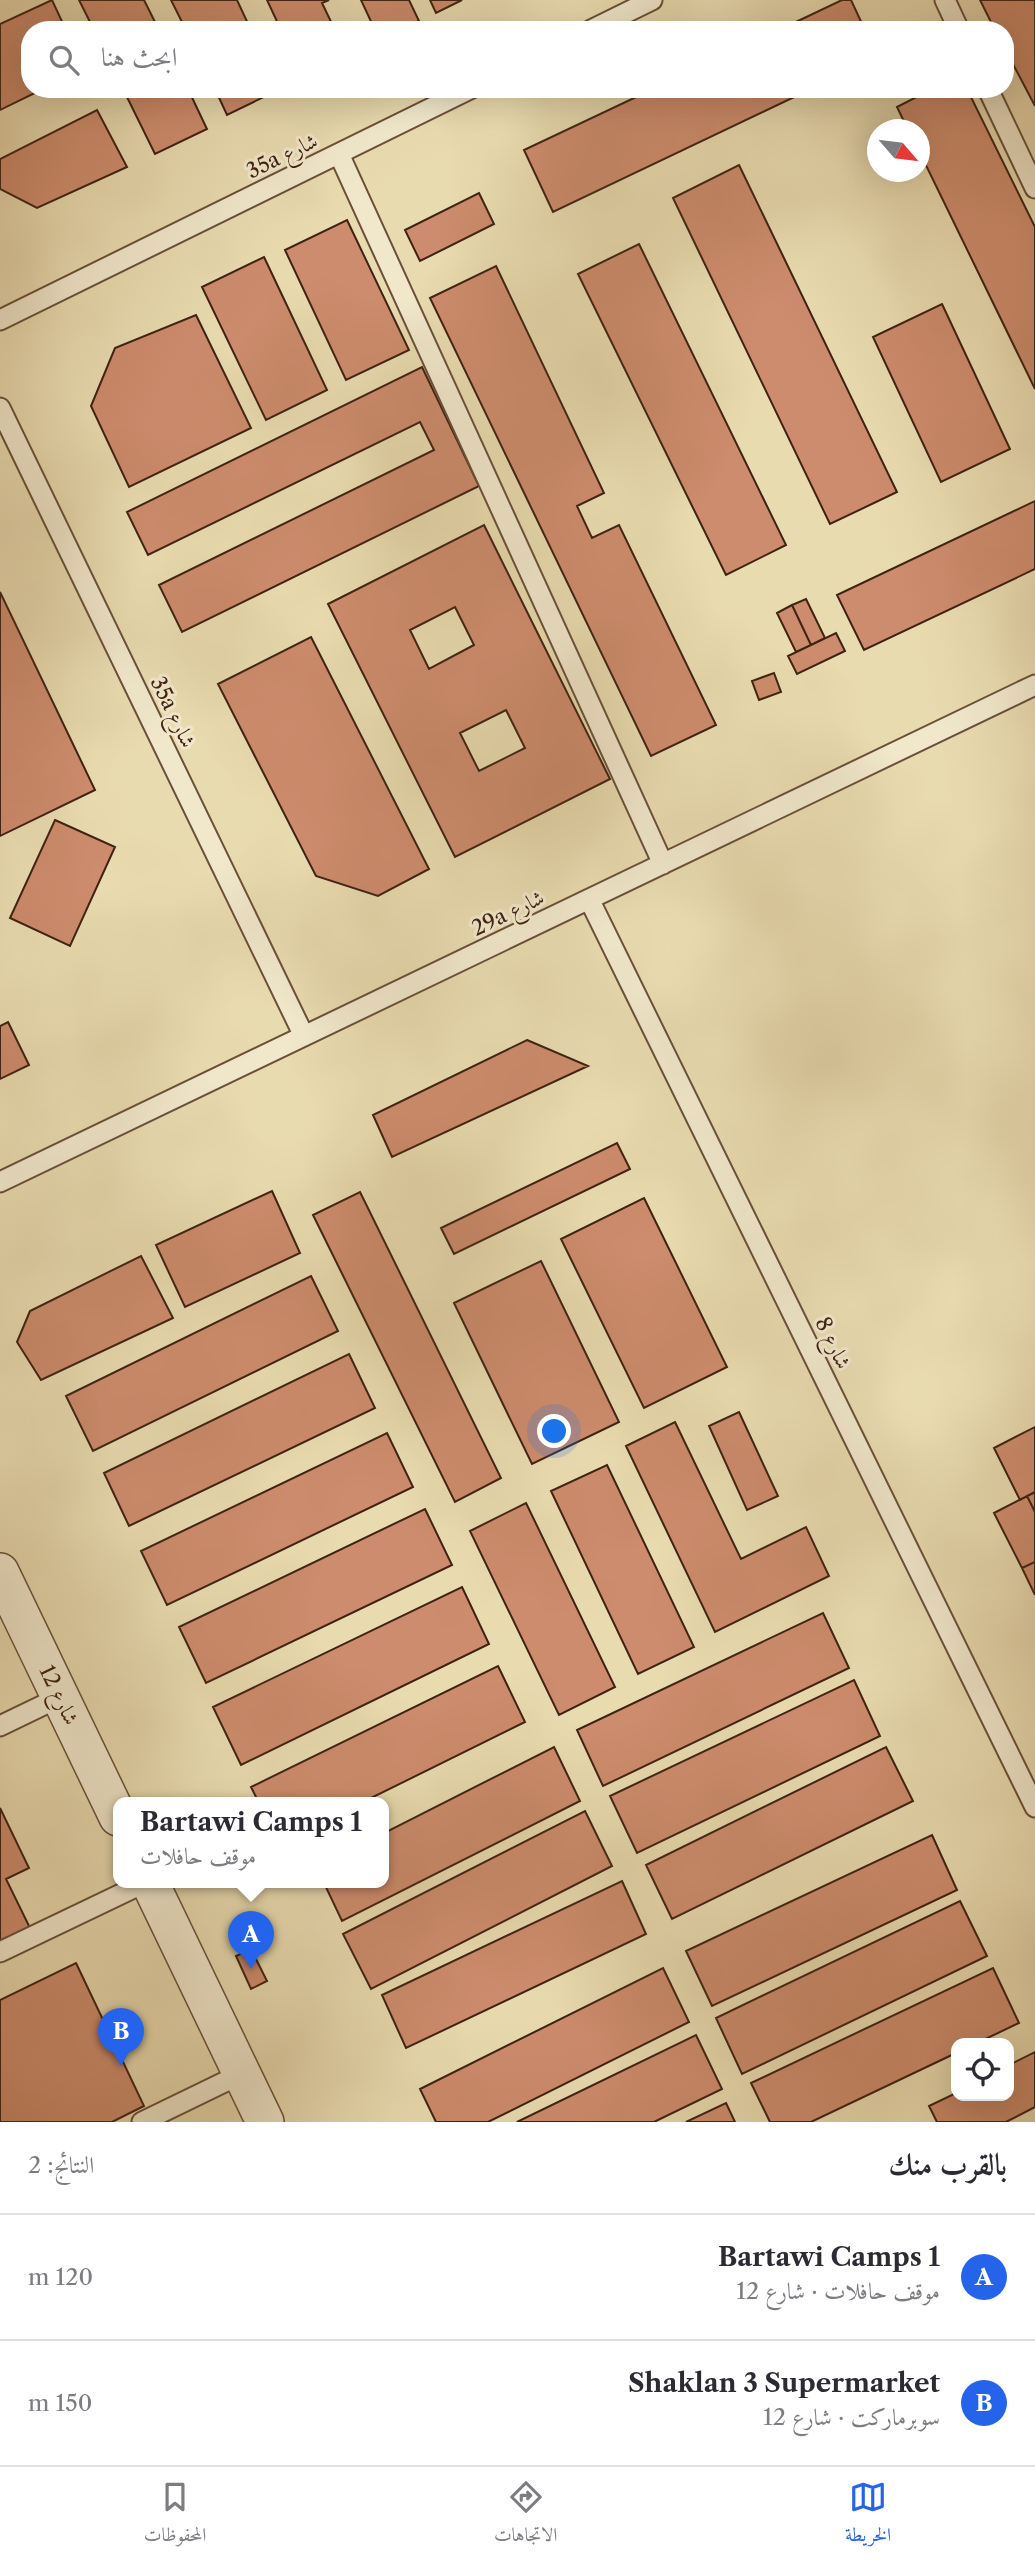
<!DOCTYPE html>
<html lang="ar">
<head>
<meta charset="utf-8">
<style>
  body { margin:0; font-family:"Libre Caslon Text",Amiri,serif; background:#f2f2f3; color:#2b2b33; direction:rtl }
  .controls { position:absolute; right:21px; bottom:21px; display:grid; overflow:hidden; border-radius:14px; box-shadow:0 7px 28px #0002 }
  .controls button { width:63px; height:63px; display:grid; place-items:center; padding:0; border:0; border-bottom:2px solid #e1e1e2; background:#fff; color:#2b2b33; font:35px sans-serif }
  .compass { position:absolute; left:867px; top:119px; width:63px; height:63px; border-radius:50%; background:#fff; box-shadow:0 7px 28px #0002; rotate:118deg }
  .you { position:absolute; left:555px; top:1432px; width:24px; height:24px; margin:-18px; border:5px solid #fff; border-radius:50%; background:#1a73e8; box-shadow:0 0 0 10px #1a73e833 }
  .badge { display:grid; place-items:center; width:46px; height:46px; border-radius:50%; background:#2563eb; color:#fff; font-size:23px; font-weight:700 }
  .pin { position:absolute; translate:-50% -58px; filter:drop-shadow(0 2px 4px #0008) }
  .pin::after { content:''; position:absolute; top:37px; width:24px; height:21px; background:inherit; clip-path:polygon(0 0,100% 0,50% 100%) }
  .popup { position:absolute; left:113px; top:1797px; width:276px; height:91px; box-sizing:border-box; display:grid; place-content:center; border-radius:14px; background:#fff; filter:drop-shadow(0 2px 5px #0005); font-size:23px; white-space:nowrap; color:#7c7c81 }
  .popup b { font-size:26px; color:#2b2b33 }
  .popup::after { content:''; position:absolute; left:50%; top:100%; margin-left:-14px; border:14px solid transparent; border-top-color:#fff }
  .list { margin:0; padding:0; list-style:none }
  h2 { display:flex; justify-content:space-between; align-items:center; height:91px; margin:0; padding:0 28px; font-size:30px }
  h2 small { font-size:23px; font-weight:400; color:#7c7c81 }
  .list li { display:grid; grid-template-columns:46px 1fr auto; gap:21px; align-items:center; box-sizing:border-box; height:126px; padding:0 28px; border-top:2px solid #e1e1e2 }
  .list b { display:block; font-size:26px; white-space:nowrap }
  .list p { margin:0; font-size:23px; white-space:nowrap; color:#7c7c81 }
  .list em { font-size:23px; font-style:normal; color:#7c7c81 }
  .icon { flex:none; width:38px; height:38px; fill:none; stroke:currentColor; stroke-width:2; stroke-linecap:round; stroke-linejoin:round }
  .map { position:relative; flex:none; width:1035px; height:2122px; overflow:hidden; direction:ltr }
  .search { position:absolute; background:#fff; box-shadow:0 7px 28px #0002; left:21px; right:21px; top:21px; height:77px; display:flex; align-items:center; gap:18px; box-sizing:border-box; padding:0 24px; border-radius:28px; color:#7c7c81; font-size:26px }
  .sheet { height:343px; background:#fff }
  nav { display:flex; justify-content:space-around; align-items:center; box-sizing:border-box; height:98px; border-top:2px solid #e1e1e2; background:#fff; font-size:19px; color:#7c7c81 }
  nav a { display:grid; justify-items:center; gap:4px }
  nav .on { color:#2563eb }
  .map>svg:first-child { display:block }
</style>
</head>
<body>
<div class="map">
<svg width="1035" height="2122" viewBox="0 0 1035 2122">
  <rect width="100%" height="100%" fill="#e9dbb0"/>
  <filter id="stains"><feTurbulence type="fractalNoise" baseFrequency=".00286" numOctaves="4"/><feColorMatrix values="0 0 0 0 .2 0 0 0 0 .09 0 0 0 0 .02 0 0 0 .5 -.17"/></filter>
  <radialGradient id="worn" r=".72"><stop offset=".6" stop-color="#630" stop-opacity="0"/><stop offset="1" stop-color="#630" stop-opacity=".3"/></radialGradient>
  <!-- building -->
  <path fill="#cd8c6d" stroke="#3f2212" stroke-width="2" fill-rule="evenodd" d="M52 0 66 30H30V89H43L0 110V24Z
    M79 0H144L159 30H94Z
    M171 0H237L251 30H186Z
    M267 0H329L322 3 335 30H281Z
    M361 0H409L419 21 400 30H375Z
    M430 0H462L436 13Z
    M842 0H851L865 30H779Z
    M980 0H1035V106L1005 49V30H995Z
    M123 89H188L207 129 155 154Z
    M215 89H280L227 115Z
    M653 89H811L553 212 524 150Z
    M932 89H967L1035 227V389L920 153V130H908L897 107Z
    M97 110 127 167 37 208 0 189V159Z
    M739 165 897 492 830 524 673 198Z
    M479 193 494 224 420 261 405 230Z
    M347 220 409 350 346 380 285 250Z
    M639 244 786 545 726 575 578 274Z
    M264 257 327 390 266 420 202 287Z
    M496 266 604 493 577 506 592 538 619 525 716 725 651 756 430 298Z
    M942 304 1010 449 941 482 873 337Z
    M196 315 251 428 129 487 91 406 115 348Z
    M422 367 479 486 182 632 159 585 434 450 420 422 148 555 127 512Z
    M1035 501V569L864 650 837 595Z
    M484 525 610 779 455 857 328 604ZM455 607 474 645 429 669 410 630ZM506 710 525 748 479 771 460 733Z
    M0 592 95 790 0 836Z
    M806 599 825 638 811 645 792 605Z
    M792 605 811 645 796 652 777 613Z
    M836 633 845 651 797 674 788 656Z
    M311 637 429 869 378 896 316 876 218 684Z
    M774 673 781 692 759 700 752 681Z
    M55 820 115 847 70 946 10 918Z
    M8 1022 29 1065 0 1079V1026Z
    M527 1040 588 1066 392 1157 373 1115Z
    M617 1143 630 1169 454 1254 441 1228Z
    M272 1191 300 1253 185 1307 156 1245Z
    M360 1192 501 1478 455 1502 313 1215Z
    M644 1198 727 1367 644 1408 561 1239Z
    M141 1256 173 1318 41 1380 17 1342 30 1311Z
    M541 1261 619 1422 532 1464 454 1303Z
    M311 1276 338 1331 93 1451 66 1396Z
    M349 1354 375 1408 129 1526 104 1473Z
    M739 1412 778 1496 747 1510 709 1426Z
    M675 1422 741 1559 806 1527 829 1576 715 1632 626 1446Z
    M1035 1427V1492L1020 1500 994 1448Z
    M387 1433 413 1487 167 1605 141 1551Z
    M607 1465 694 1647 638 1674 551 1491Z
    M1035 1492V1512L1027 1496Z
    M1027 1496 1035 1512V1562L1022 1568 994 1513Z
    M526 1503 615 1687 559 1715 470 1531Z
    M425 1509 452 1565 206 1683 179 1627Z
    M1035 1562V1595L1022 1568Z
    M462 1587 489 1644 241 1765 213 1707Z
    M823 1613 849 1668 603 1786 577 1730Z
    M498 1666 525 1722 361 1803H259L251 1787Z
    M854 1680 880 1736 637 1853 610 1796Z
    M554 1747 580 1801 342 1921 324 1883H384V1833Z
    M886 1747 913 1801 672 1919 646 1865Z
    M0 1808 29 1868 6 1879 31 1930 0 1945Z
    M585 1811 612 1866 371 1989 343 1934Z
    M932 1835 957 1890 712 2006 686 1951Z
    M622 1881 646 1934 406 2048 382 1995Z
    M960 1901 987 1956 742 2074 716 2018Z
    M251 1949 267 1981 251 1989 236 1956Z
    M76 1963 144 2106 112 2122H0V2000Z
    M663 1968 689 2022 488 2122H436L420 2089Z
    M993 1968 1019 2023 977 2043H956V2053L811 2122H770L751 2083Z
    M696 2035 722 2089 654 2122H517Z
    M1035 2052V2107L1006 2122H937L929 2106 956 2093V2096H1009V2065Z
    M726 2103 735 2122H686Z"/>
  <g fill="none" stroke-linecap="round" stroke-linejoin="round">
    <!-- lane casing -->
    <g stroke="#6a503a" stroke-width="23">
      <path id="lane" d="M945 0 959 30
        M591 30 652 0
        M988 89 1035 188
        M339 154 663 864
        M0 320 470 89
        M0 408 304 1036
        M589 899 1035 1807
        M0 1182 1035 685
        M0 1726 60 1697
        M0 1952 144 1883
        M142 2122 241 2074"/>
    </g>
    <!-- street casing -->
    <g stroke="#6a503a" stroke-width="40">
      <path id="street" d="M0 1572 118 1817
        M150 1883 265 2122"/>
    </g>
    <!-- lane -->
    <use href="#lane" stroke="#f1e8cc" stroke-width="19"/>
    <!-- street -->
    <use href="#street" stroke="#f1e8cc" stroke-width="37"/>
  </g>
  <g text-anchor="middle" stroke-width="6" stroke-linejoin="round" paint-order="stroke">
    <!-- street labels -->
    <g font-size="21" fill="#3f2212" stroke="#f1e8cc">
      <text transform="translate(282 156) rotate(-26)" y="7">35a شارع</text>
      <text transform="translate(173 712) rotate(64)" y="7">35a شارع</text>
      <text transform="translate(508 913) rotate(-26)" y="7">29a شارع</text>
      <text transform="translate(833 1343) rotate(64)" y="7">شارع 8</text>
      <text transform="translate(59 1695) rotate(64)" y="7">شارع 12</text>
    </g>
  </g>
  <rect width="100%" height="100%" filter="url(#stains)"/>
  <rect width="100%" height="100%" fill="url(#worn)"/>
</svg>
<div class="controls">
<button><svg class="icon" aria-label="locate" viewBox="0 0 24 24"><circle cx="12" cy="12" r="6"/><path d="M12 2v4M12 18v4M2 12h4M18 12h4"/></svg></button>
</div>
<svg class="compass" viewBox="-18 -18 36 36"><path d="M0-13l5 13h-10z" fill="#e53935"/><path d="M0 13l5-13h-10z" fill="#7c7c81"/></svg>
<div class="you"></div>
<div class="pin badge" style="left:251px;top:1969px">A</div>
<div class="popup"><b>Bartawi Camps 1</b>موقف حافلات</div>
<div class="pin badge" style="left:121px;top:2066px">B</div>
<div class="search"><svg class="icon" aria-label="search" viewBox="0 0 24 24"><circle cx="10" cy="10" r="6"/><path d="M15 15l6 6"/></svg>ابحث هنا</div>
</div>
<section class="sheet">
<h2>بالقرب منك<small>النتائج: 2</small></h2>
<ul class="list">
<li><span class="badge">A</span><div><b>Bartawi Camps 1</b><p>موقف حافلات · شارع 12</p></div><em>120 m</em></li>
<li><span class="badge">B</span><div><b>Shaklan 3 Supermarket</b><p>سوبرماركت · شارع 12</p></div><em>150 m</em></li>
</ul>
</section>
<nav>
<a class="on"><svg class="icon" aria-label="map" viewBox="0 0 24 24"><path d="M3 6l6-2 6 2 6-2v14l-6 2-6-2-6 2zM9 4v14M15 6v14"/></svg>الخريطة</a>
<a><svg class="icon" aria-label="directions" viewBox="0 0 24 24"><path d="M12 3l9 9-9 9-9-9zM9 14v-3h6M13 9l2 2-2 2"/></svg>الاتجاهات</a>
<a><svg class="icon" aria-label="saved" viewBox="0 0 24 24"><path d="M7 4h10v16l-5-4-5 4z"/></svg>المحفوظات</a>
</nav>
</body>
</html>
